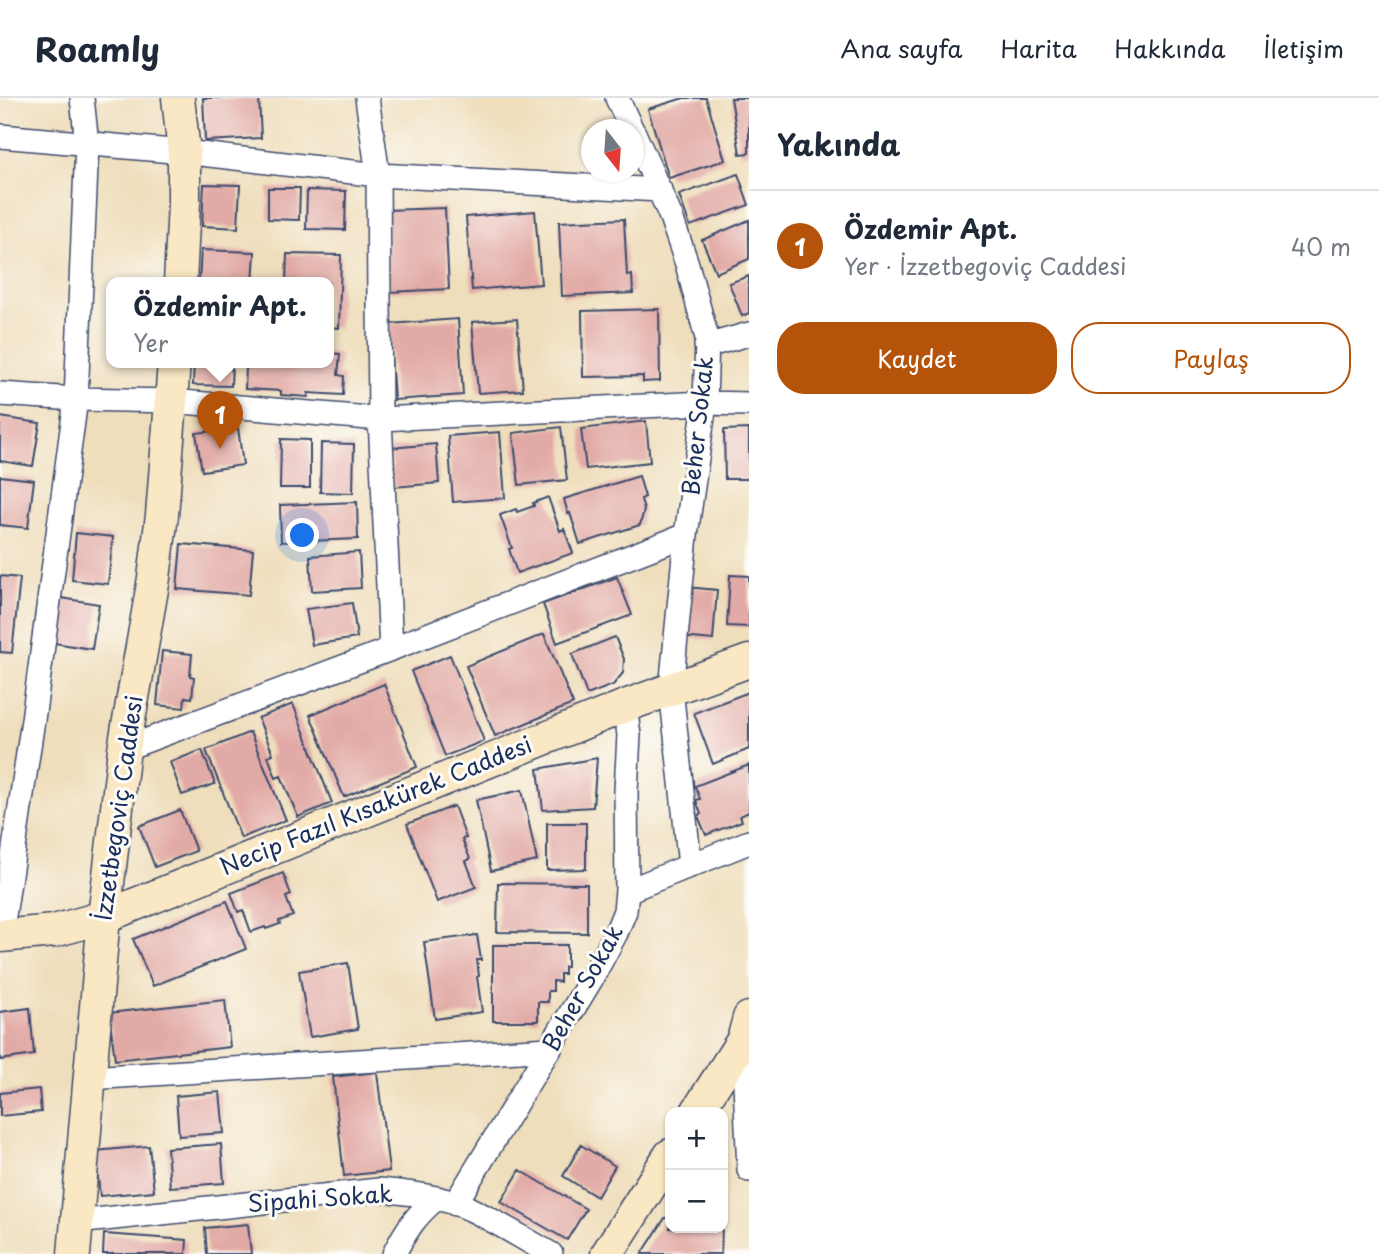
<!DOCTYPE html>
<html lang="tr">
<head>
<meta charset="utf-8">
<style>
  body { margin:0; font-family:"Playpen Sans",sans-serif; background:#f6f6f7; color:#1f2937 }
  .controls { position:absolute; right:21px; bottom:21px; display:grid; overflow:hidden; border-radius:14px; box-shadow:0 2px 5px #0004 }
  .controls button { width:63px; height:63px; display:grid; place-items:center; padding:0; border:0; border-bottom:2px solid #e0e1e3; background:#fff; color:#1f2937; font:35px sans-serif }
  .compass { position:absolute; left:581px; top:21px; width:63px; height:63px; border-radius:50%; background:#fff; box-shadow:0 2px 5px #0004; rotate:163deg }
  .you { position:absolute; left:303px; top:438px; width:24px; height:24px; margin:-18px; border:5px solid #fff; border-radius:50%; background:#1a73e8; box-shadow:0 0 0 10px #1a73e833 }
  .badge { display:grid; place-items:center; width:46px; height:46px; border-radius:50%; background:#b45309; color:#fff; font-size:23px; font-weight:700 }
  .pin { position:absolute; translate:-50% -58px; filter:drop-shadow(0 2px 4px #0008) }
  .pin::after { content:''; position:absolute; top:37px; width:24px; height:21px; background:inherit; clip-path:polygon(0 0,100% 0,50% 100%) }
  .popup { position:absolute; left:106px; top:179px; width:228px; height:91px; box-sizing:border-box; display:grid; place-content:center; border-radius:14px; background:#fff; filter:drop-shadow(0 2px 5px #0005); font-size:23px; white-space:nowrap; color:#747a83 }
  .popup b { font-size:26px; color:#1f2937 }
  .popup::after { content:''; position:absolute; left:50%; top:100%; margin-left:-14px; border:14px solid transparent; border-top-color:#fff }
  .list { margin:0; padding:0; list-style:none }
  h2 { display:flex; justify-content:space-between; align-items:center; height:91px; margin:0; padding:0 28px; font-size:30px }
  h2 small { font-size:23px; font-weight:400; color:#747a83 }
  .list li { display:grid; grid-template-columns:46px 1fr auto; gap:21px; align-items:center; box-sizing:border-box; height:112px; padding:0 28px; border-top:2px solid #e0e1e3 }
  .list b { display:block; font-size:26px; white-space:nowrap }
  .list p { margin:0; font-size:23px; white-space:nowrap; color:#747a83 }
  .list em { font-size:23px; font-style:normal; color:#747a83 }
  .actions { display:flex; gap:14px; padding:21px 28px }
  .actions a { flex:1; padding:16px 0; border:2px solid #b45309; border-radius:28px; text-align:center; font-size:24px; color:#b45309 }
  .actions .main { background:#b45309; color:#fff }
  .map { position:relative; flex:none; width:749px; height:1156px; overflow:hidden }
  header { display:flex; align-items:center; gap:42px; box-sizing:border-box; height:98px; padding:0 35px; background:#fff; border-bottom:2px solid #e0e1e3 }
  header strong { font-size:33px }
  nav { display:flex; gap:38px; margin-inline-start:auto; font-size:24px }
  main { display:flex }
  aside { flex:1; background:#fff }
  .map>svg:first-child { display:block }
</style>
</head>
<body>
<header>
<strong>Roamly</strong>
<nav><a>Ana sayfa</a><a>Harita</a><a>Hakkında</a><a>İletişim</a></nav>
</header>
<main>
<div class="map">
<svg width="749" height="1156" viewBox="0 0 749 1156">
  <rect width="100%" height="100%" fill="#fdfcf7"/>
  <filter id="ink" filterUnits="userSpaceOnUse"><feTurbulence type="fractalNoise" baseFrequency=".0143" numOctaves="2"/><feDisplacementMap in="SourceGraphic" scale="14" xChannelSelector="R" yChannelSelector="G"/><feConvolveMatrix kernelMatrix="1 2 1 2 8 2 1 2 1" color-interpolation-filters="sRGB"/></filter>
  <filter id="wash" filterUnits="userSpaceOnUse"><feTurbulence type="fractalNoise" baseFrequency=".00686" numOctaves="4" result="noise"/><feDisplacementMap in="SourceGraphic" scale="28" xChannelSelector="R" yChannelSelector="G"/><feGaussianBlur stdDeviation="1.57" result="paint"/><feColorMatrix in="noise" values="0 0 0 0 0 0 0 0 0 0 0 0 0 0 0 0 0 1.4 0 .05"/><feComposite in="paint" operator="in"/></filter>
  <g filter="url(#wash)">
    <rect width="100%" height="100%" fill="#efdebc"/>
    <g id="blocks">
      <!-- building -->
      <path fill="#e2aaa6" d="M203 0H259L261 40 205 43Z
        M684 0H706L725 62 669 80 648 11Z
        M731 0H749V55L740 56Z
        M738 76 749 107 690 128 679 97Z
        M204 86 240 87 238 130 202 128Z
        M268 90H300L299 122 268 121Z
        M307 92 346 93 345 132 306 131Z
        M445 110 449 191 389 194 386 112Z
        M535 113 541 186 472 192 466 119Z
        M624 121 627 178 632 177 633 195 562 198 559 124Z
        M749 122V161L716 175 702 142Z
        M201 152 255 154 253 185H199Z
        M287 156 341 157 339 230 328 229V185H286Z
        M749 178V215L742 218 729 185Z
        M659 211 660 283 643 284V278L583 279 582 213Z
        M458 221 463 297 394 302 389 226Z
        M517 221 523 292 478 295 472 224Z
        M328 255 340 256 338 277 344 278 343 297 308 295V299L281 297V293L245 291 246 270H249L250 265H328Z
        M194 265H232L231 288 193 287Z
        M0 319 40 325 33 368 0 363Z
        M646 323 650 364 586 371 581 331Z
        M561 329 567 382 519 387 513 335Z
        M238 330 243 367 202 373 196 335Z
        M749 331V381H725L724 332Z
        M500 334 505 400 453 404 448 338Z
        M281 341 310 342V390H280Z
        M321 345 354 346 353 395 320 394Z
        M436 346 439 385 394 389 390 350Z
        M0 378 34 382 28 430 0 427Z
        M639 378 645 399 641 401 644 412 640 427 580 446 570 415 568 416 564 401Z
        M548 399 560 433 564 431 573 455 517 475 509 451 512 450 500 417 516 411 517 414 534 408 533 405Z
        M357 404 358 441 281 444 280 407Z
        M76 435 113 439 108 486 72 482Z
        M181 446 253 452 249 497 177 491Z
        M359 454 361 490 312 493 310 458Z
        M730 477 749 478V529L727 528Z
        M0 478 20 480 12 555 0 554Z
        M617 479 632 517 557 545 543 506Z
        M686 489 717 492 713 542 682 539Z
        M61 500 99 506 92 551 54 545Z
        M352 505 357 540 312 547 306 511Z
        M544 536 573 606 495 638 466 568Z
        M615 539 624 561 623 575 613 587 587 597 572 556Z
        M162 553 192 556 190 578 194 579 192 600 185 599 184 610 157 607Z
        M450 557 484 643 445 658 411 573Z
        M384 586 417 669 344 699 310 617Z
        M749 594V651L713 666 694 615Z
        M293 606 332 705 298 719 281 678 276 680 268 658 273 656 258 620Z
        M250 634 286 722 241 740 206 652Z
        M202 652 215 686 182 697 170 664Z
        M597 660 593 709 543 712 538 671Z
        M749 667V714L740 718 742 723 706 737 698 718 701 716 696 702 700 701 695 688Z
        M522 692 537 763 491 773 476 702Z
        M454 708 466 740 462 741 470 761 466 763 476 789 437 804 407 726Z
        M180 712 196 753 155 769 139 728Z
        M547 725H586V771L547 772Z
        M283 775 291 797 286 799 293 818 279 823 280 826 266 831 265 829 251 834 243 812 238 814 231 795Z
        M498 785 587 786V835L497 834Z
        M227 803 246 851 153 888 133 841Z
        M477 837 481 862H477L479 878 477 879 482 914 435 921 424 844Z
        M493 847H567V869H564V876H560V884L553 883V893H548V904H538V923H493Z
        M348 865 358 931 310 939 299 873Z
        M225 902 230 949 115 962 109 915Z
        M30 910 34 957 0 962V914Z
        M377 974 389 1073 344 1078 333 979Z
        M39 991 41 1014 0 1018V995Z
        M220 994 224 1035 179 1038 176 998Z
        M221 1046 224 1085 170 1089 167 1050Z
        M581 1047 615 1068 597 1099 563 1078Z
        M149 1048 154 1093 100 1098 95 1053Z
        M520 1072 586 1111 567 1142 501 1104Z
        M665 1120H670V1130H722L721 1156H642Z
        M248 1126 251 1156H207L205 1130Z
        M104 1136 187 1142 186 1156H103Z"/>
    </g>
  </g>
  <g filter="url(#ink)">
    <use href="#blocks" fill-opacity="0" stroke="#3b496c" stroke-width="2"/>
    <g fill="none" stroke-linecap="round" stroke-linejoin="round">
      <!-- street casing -->
      <g stroke="#3b496c" stroke-width="26">
        <path id="street" d="M367 0 378 77 380 321 391 551
          M617 0 632 32
          M634 35 671 119 687 166 707 240 705 305 686 437 671 591 690 768
          M0 38 184 54 378 77 660 92
          M706 248 749 236
          M0 296 76 301 171 303 380 321 705 305 749 306
          M124 651 391 551 686 437
          M627 793 749 744
          M1 838 33 622 76 301 87 46 82 0
          M743 942 749 1072
          M89 980 550 951
          M455 1106 592 880 616 835 625 813 627 793 626 693 629 637 625 608
          M76 1124 379 1092C410 1095 441 1098 470 1111 497 1124 524 1141 551 1156
          M394 1156C406 1132 416 1117 437 1100"/>
      </g>
      <!-- secondary casing -->
      <g stroke="#3b496c" stroke-width="35">
        <path id="secondary" d="M178 0 184 54V105L180 185
          M0 838 54 833 104 819 625 608 749 563
          M697 1014 743 942 749 920
          M74 1156 104 819 124 651 154 480 162 417 174 265
          M607 1156 670 1057"/>
      </g>
      <!-- street -->
      <use href="#street" stroke="#fff" stroke-width="23"/>
      <!-- secondary -->
      <use href="#secondary" stroke="#fae7c3" stroke-width="32"/>
    </g>
  </g>
  <g text-anchor="middle" stroke-width="6" stroke-linejoin="round" paint-order="stroke">
    <!-- street labels -->
    <g font-size="23" fill="#1b2f5e" stroke="#fdfcf7">
      <text transform="translate(698 328) rotate(-84)" y="8">Beher Sokak</text>
      <text transform="translate(376 708) rotate(-22)" y="8">Necip Fazıl Kısakürek Caddesi</text>
      <text transform="translate(119 710) rotate(-82)" y="8">İzzetbegoviç Caddesi</text>
      <text transform="translate(583 890) rotate(-61)" y="8">Beher Sokak</text>
      <text transform="translate(320 1101) rotate(-4)" y="8">Sipahi Sokak</text>
    </g>
  </g>
</svg>
<div class="controls">
<button>+</button>
<button>−</button>
</div>
<svg class="compass" viewBox="-18 -18 36 36"><path d="M0-13l5 13h-10z" fill="#e53935"/><path d="M0 13l5-13h-10z" fill="#747a83"/></svg>
<div class="you"></div>
<div class="pin badge" style="left:220px;top:351px">1</div>
<div class="popup"><b>Özdemir Apt.</b>Yer</div>
</div>
<aside>
<h2>Yakında<small></small></h2>
<ul class="list">
<li><span class="badge">1</span><div><b>Özdemir Apt.</b><p>Yer · İzzetbegoviç Caddesi</p></div><em>40 m</em></li>
</ul>
<div class="actions"><a class="main">Kaydet</a><a>Paylaş</a></div>
</aside>
</main>
</body>
</html>
